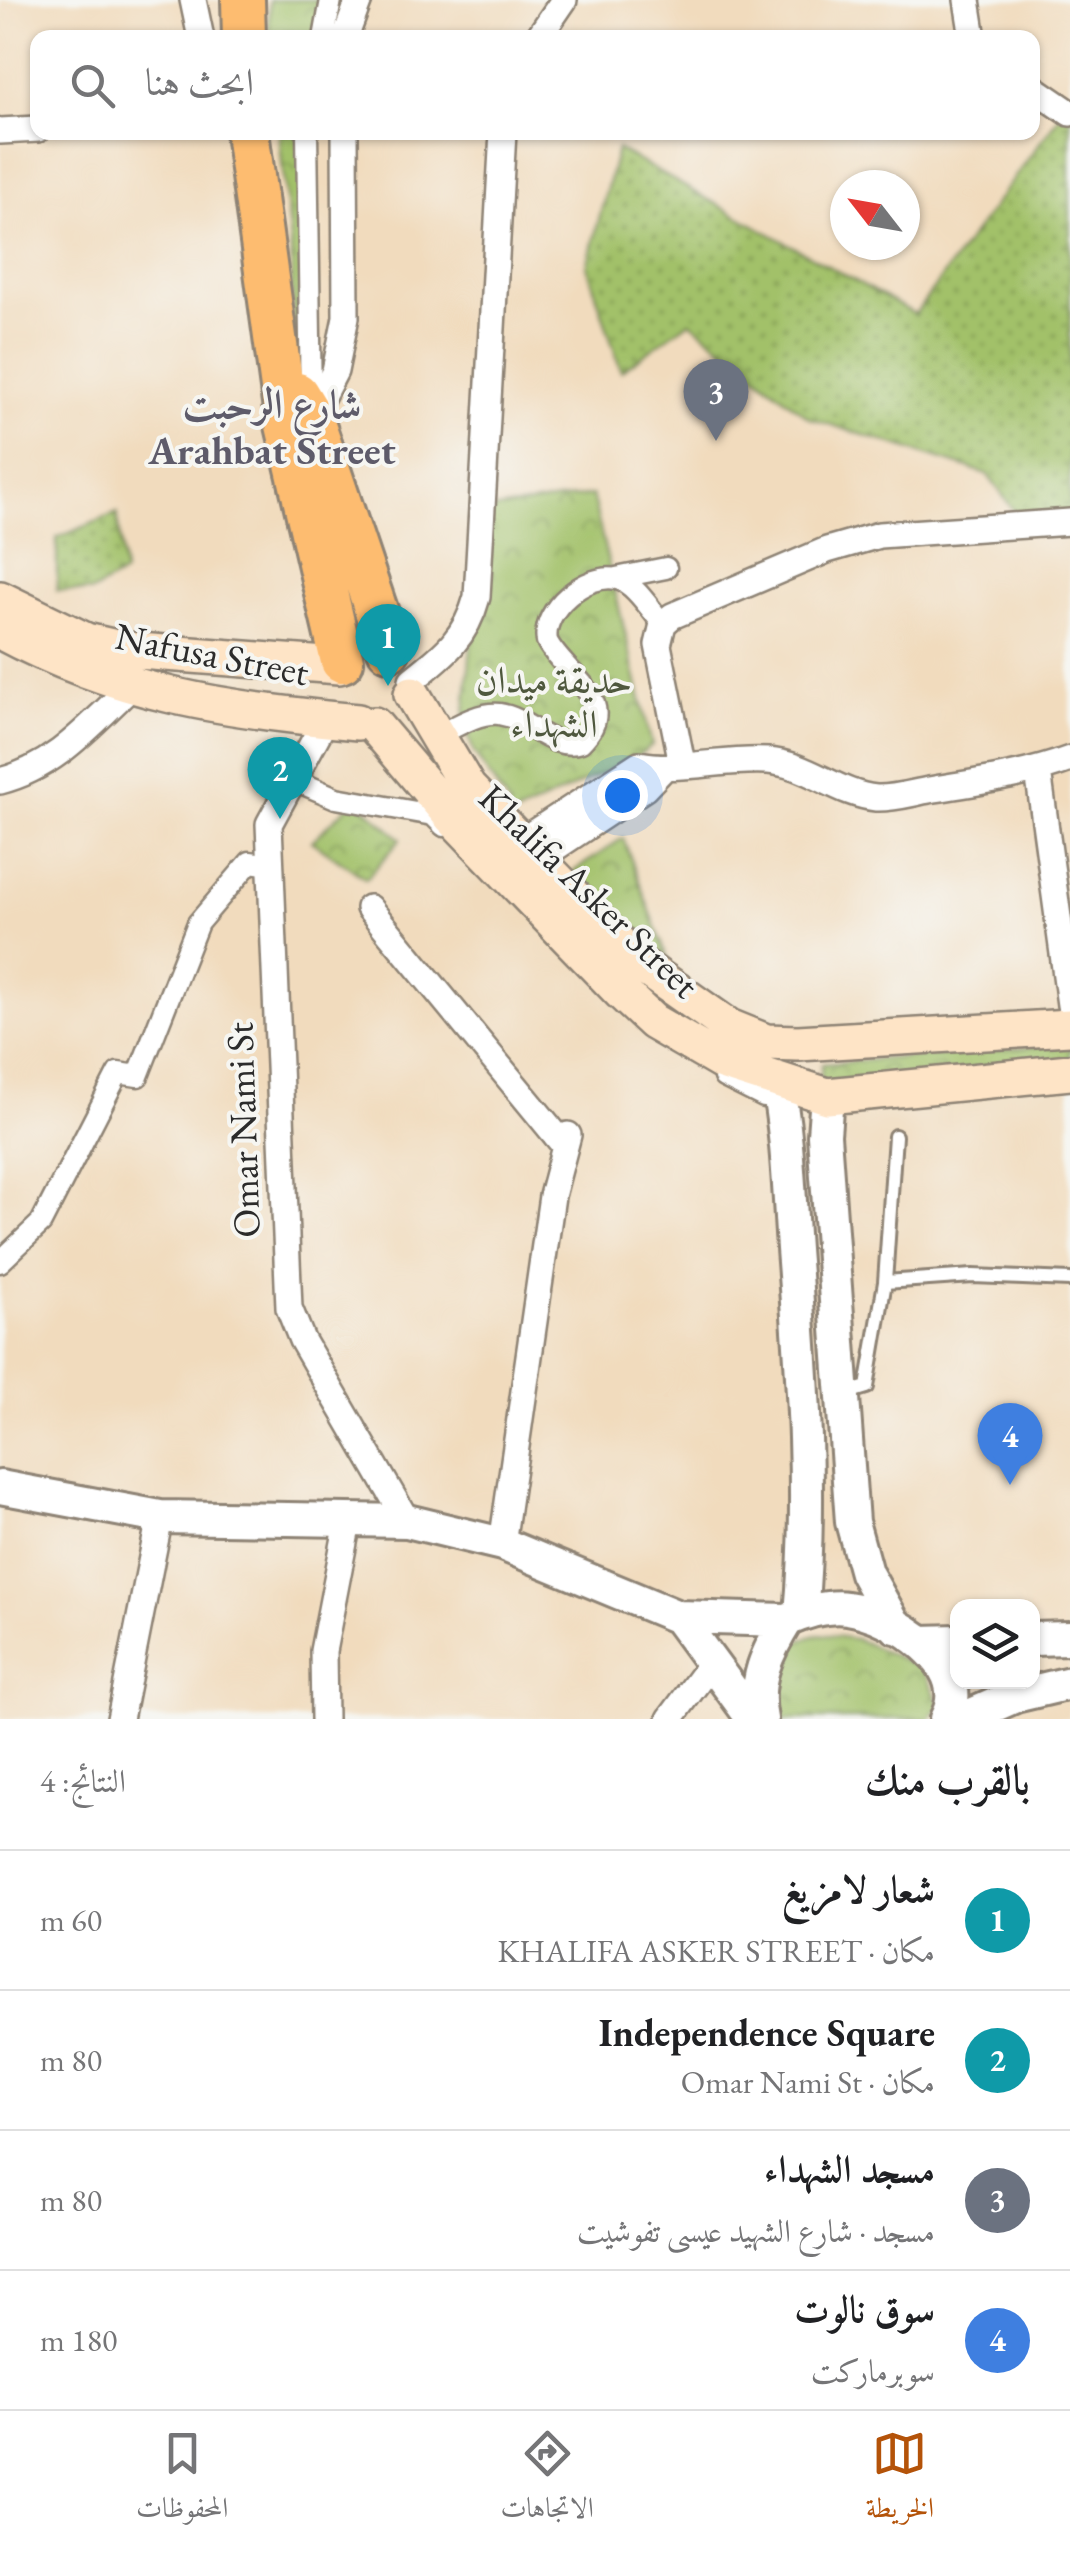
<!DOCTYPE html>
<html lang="ar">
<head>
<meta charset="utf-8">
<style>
  body { margin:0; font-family:"EB Garamond",Amiri,serif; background:#f6f6f6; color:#202124; direction:rtl }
  .controls { position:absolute; right:30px; bottom:30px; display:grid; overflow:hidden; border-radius:20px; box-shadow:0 2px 8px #0004 }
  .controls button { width:90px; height:90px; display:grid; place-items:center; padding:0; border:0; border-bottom:2px solid #e0e0e0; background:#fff; color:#202124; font:50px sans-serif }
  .compass { position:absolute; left:830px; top:170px; width:90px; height:90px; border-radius:50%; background:#fff; box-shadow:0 2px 8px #0004; rotate:301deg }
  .you { position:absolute; left:622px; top:795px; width:35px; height:35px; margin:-25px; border:8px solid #fff; border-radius:50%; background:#1a73e8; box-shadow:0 0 0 15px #1a73e833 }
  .badge { display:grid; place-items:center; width:65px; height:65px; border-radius:50%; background:#b45309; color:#fff; font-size:32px; font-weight:700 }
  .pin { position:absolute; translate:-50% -82px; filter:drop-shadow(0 2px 5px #0008) }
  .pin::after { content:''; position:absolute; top:52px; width:35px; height:30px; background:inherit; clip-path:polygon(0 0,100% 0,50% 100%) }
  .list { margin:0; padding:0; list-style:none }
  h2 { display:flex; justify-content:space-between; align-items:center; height:130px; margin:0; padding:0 40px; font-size:42px }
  h2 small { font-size:32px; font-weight:400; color:#757577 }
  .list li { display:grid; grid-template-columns:65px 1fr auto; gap:30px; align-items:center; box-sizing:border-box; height:140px; padding:0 40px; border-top:2px solid #e0e0e0 }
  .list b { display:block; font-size:38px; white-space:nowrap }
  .list p { margin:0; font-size:32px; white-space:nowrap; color:#757577 }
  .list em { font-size:32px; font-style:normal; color:#757577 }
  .icon { flex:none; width:55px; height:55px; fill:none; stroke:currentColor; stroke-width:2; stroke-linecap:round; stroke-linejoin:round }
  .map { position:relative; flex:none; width:1070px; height:1719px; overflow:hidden; direction:ltr }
  .search { position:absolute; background:#fff; box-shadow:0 2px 8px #0004; left:30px; right:30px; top:30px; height:110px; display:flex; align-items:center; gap:25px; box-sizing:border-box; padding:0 35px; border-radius:20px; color:#757577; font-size:38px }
  .sheet { height:690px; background:#fff }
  nav { display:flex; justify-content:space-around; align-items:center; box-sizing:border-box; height:140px; border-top:2px solid #e0e0e0; background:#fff; font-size:28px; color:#757577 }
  nav a { display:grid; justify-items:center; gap:5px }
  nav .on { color:#b45309 }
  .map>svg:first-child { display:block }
</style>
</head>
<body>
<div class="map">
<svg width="1070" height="1719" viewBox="0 0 1070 1719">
  <defs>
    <pattern id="grass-dots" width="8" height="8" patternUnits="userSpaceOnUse" patternTransform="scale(2.5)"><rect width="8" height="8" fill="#a2c169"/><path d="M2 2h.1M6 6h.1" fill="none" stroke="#849d57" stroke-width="1.8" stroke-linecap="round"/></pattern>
    <pattern id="park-crowns" width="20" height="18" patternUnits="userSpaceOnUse" patternTransform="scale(2.5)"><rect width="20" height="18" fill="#a2c169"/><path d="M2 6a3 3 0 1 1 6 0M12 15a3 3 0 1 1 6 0" fill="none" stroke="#849d57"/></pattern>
  </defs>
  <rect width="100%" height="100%" fill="#f6f6f2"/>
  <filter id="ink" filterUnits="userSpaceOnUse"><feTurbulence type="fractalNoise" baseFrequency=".01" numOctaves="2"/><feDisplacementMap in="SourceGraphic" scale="20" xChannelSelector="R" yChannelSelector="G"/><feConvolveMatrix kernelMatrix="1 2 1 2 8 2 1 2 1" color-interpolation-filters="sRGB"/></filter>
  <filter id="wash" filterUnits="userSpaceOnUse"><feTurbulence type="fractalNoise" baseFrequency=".0048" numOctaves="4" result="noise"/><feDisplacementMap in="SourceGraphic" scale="40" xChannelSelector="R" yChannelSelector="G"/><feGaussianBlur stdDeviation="2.25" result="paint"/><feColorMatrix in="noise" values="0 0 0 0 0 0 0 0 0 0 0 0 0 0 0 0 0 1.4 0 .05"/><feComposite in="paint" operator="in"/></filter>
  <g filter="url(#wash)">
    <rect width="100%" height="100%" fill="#f1dbbd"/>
    <!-- grass -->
    <path fill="url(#grass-dots)" stroke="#66764a" stroke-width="2.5" d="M1062 112 1070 113V522L1024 524 987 474 809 418 690 321 621 371 587 266 617 149 915 314Z
      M117 513 124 573 92 592 57 590V538Z"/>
    <!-- park -->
    <path fill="url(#park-crowns)" stroke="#66764a" stroke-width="2.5" d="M269 0H337L328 37H269Z
      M279 133H307L308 367 294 371 291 254Z
      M592 495 652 745 636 757 503 821 510 807 474 753 464 723 483 511Z
      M355 799 401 839 366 879 312 841Z
      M623 838 669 962 629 946 558 882Z
      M1070 1044V1064L820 1083 822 1064Z
      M820 1634 856 1639 922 1668 941 1705 929 1719H763L776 1648Z"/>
  </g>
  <g filter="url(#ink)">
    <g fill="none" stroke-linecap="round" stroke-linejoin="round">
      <!-- service casing -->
      <g stroke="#8e8374" stroke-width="18">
        <path id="service" d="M885 1282 895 1136
          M847 1393 867 1387 885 1282 973 1276 1070 1280"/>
      </g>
      <!-- pedestrian casing -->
      <g stroke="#8e8374" stroke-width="25">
        <path id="pedestrian" d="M324 38 331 0
          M307 132 311 405
          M616 578 666 568
          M437 736C455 727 478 712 499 714 530 718 550 752 581 742 623 701 563 674 547 641 541 610 587 572 617 579 635 583 651 611 663 624
          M292 779 336 798 433 815 444 826
          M724 1077 764 1097 781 1096
          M0 1262 41 1223 118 1073 138 1076 198 923 250 862 271 865"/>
      </g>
      <!-- minor casing -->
      <g stroke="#8e8374" stroke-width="30">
        <path id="minor" d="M193 0 201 38
          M967 0 973 38
          M345 38 359 0
          M538 38 564 0
          M1032 87 1070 113
          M0 131 38 129
          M311 417 335 371 346 317 345 132
          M412 680C444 655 466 638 477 597L503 132
          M326 719 269 824 289 1308 302 1340 407 1521
          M682 763 658 645 663 624 672 616 827 550 879 535 1070 522
          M1038 771 1070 1005
          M0 781C56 767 91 724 132 686
          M509 849 639 764C681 772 725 758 768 761 808 764 837 794 876 798 892 799 912 793 929 790 976 782 1025 776 1070 759
          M526 867 645 788 663 769
          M369 908 564 1145
          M502 1544 552 1196 568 1135
          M120 1719 160 1517
          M324 1719 323 1651 348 1522
          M670 1719 713 1661"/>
      </g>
      <!-- tertiary casing -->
      <g stroke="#8e8374" stroke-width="38">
        <path id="tertiary" d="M776 1079C789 1138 789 1201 794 1262 803 1379 812 1496 801 1614
          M827 1096 824 1135 852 1522 866 1573 896 1627
          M0 1487 160 1517 407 1521 502 1544 678 1617 787 1620
          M678 1617 753 1719
          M1032 1639 1070 1638
          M921 1642 958 1641
          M761 1719C753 1681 767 1652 787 1620 805 1612 826 1605 847 1608 892 1614 976 1665 946 1719
          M963 1719 1015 1696 1070 1683"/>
      </g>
      <!-- secondary casing -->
      <g stroke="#8e8374" stroke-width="40">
        <path id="secondary" d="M0 599 86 641 125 650 339 666
          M0 631C118 694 226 710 358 722
          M412 694 468 788 638 963 729 1027 766 1042 798 1043 1070 1027
          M374 725 451 816 622 993 653 1022 722 1062 827 1096 1070 1072"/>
      </g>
      <!-- trunk casing -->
      <g stroke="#8e8374" stroke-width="48">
        <path id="trunk" d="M243 0 244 38
          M247 132 287 425 342 661
          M297 394 311 417 389 649"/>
      </g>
      <!-- service -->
      <use href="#service" stroke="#fff" stroke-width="12"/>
      <!-- pedestrian -->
      <use href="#pedestrian" stroke="#fff" stroke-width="20"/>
      <!-- minor -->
      <use href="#minor" stroke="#fff" stroke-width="25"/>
      <!-- tertiary -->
      <use href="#tertiary" stroke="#fff" stroke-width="32"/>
      <!-- secondary -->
      <use href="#secondary" stroke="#fee4c6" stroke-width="35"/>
      <!-- trunk -->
      <use href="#trunk" stroke="#fdbc70" stroke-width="42"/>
    </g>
  </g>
  <g text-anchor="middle" stroke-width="8" stroke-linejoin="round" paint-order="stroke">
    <!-- street labels -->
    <g font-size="38" fill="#2b2b2b" stroke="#f6f6f2">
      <text transform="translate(212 654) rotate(11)" y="13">Nafusa Street</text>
      <text transform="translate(589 891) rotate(44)" y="13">Khalifa Asker Street</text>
      <text transform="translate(243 1130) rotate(-92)" y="13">Omar Nami St</text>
    </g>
    <!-- park labels -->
    <g font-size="38" fill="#4f583e" stroke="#f6f6f2">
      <text x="554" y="693">حديقة ميدان<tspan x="554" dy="44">الشهداء</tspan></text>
    </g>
    <!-- neighbourhood labels -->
    <g font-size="40" font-weight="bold" fill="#5e5b6a" stroke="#f6f6f2">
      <text x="272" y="418">شارع الرحبت<tspan x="272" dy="46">Arahbat Street</tspan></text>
    </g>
  </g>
</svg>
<div class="controls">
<button><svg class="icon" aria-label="layers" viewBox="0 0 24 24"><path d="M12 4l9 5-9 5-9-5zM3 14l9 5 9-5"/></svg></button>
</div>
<svg class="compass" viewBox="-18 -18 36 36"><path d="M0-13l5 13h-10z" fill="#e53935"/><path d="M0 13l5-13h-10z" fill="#757577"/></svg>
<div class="you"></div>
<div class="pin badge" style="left:388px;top:686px;background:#0f9aa8">1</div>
<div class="pin badge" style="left:280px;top:819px;background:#0f9aa8">2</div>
<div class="pin badge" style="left:716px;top:441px;background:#6b7280">3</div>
<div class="pin badge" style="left:1010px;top:1485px;background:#3f7fe0">4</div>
<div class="search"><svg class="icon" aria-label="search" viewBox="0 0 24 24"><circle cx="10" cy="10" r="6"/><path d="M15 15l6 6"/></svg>ابحث هنا</div>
</div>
<section class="sheet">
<h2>بالقرب منك<small>النتائج: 4</small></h2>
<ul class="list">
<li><span class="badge" style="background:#0f9aa8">1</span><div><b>شعار لامزيغ</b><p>مكان · KHALIFA ASKER STREET</p></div><em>60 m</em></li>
<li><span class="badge" style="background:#0f9aa8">2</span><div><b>Independence Square</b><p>مكان · Omar Nami St</p></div><em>80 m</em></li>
<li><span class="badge" style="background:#6b7280">3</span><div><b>مسجد الشهداء</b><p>مسجد · شارع الشهيد عيسى تفوشيت</p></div><em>80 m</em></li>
<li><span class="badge" style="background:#3f7fe0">4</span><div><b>سوق نالوت</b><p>سوبرماركت</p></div><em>180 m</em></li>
</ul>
</section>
<nav>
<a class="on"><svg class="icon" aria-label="map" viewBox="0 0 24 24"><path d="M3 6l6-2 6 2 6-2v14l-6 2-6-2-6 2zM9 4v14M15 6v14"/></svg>الخريطة</a>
<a><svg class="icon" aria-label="directions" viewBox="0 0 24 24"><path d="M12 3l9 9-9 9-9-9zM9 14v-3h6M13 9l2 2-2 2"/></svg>الاتجاهات</a>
<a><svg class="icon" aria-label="saved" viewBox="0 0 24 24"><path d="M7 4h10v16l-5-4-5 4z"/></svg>المحفوظات</a>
</nav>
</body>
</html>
